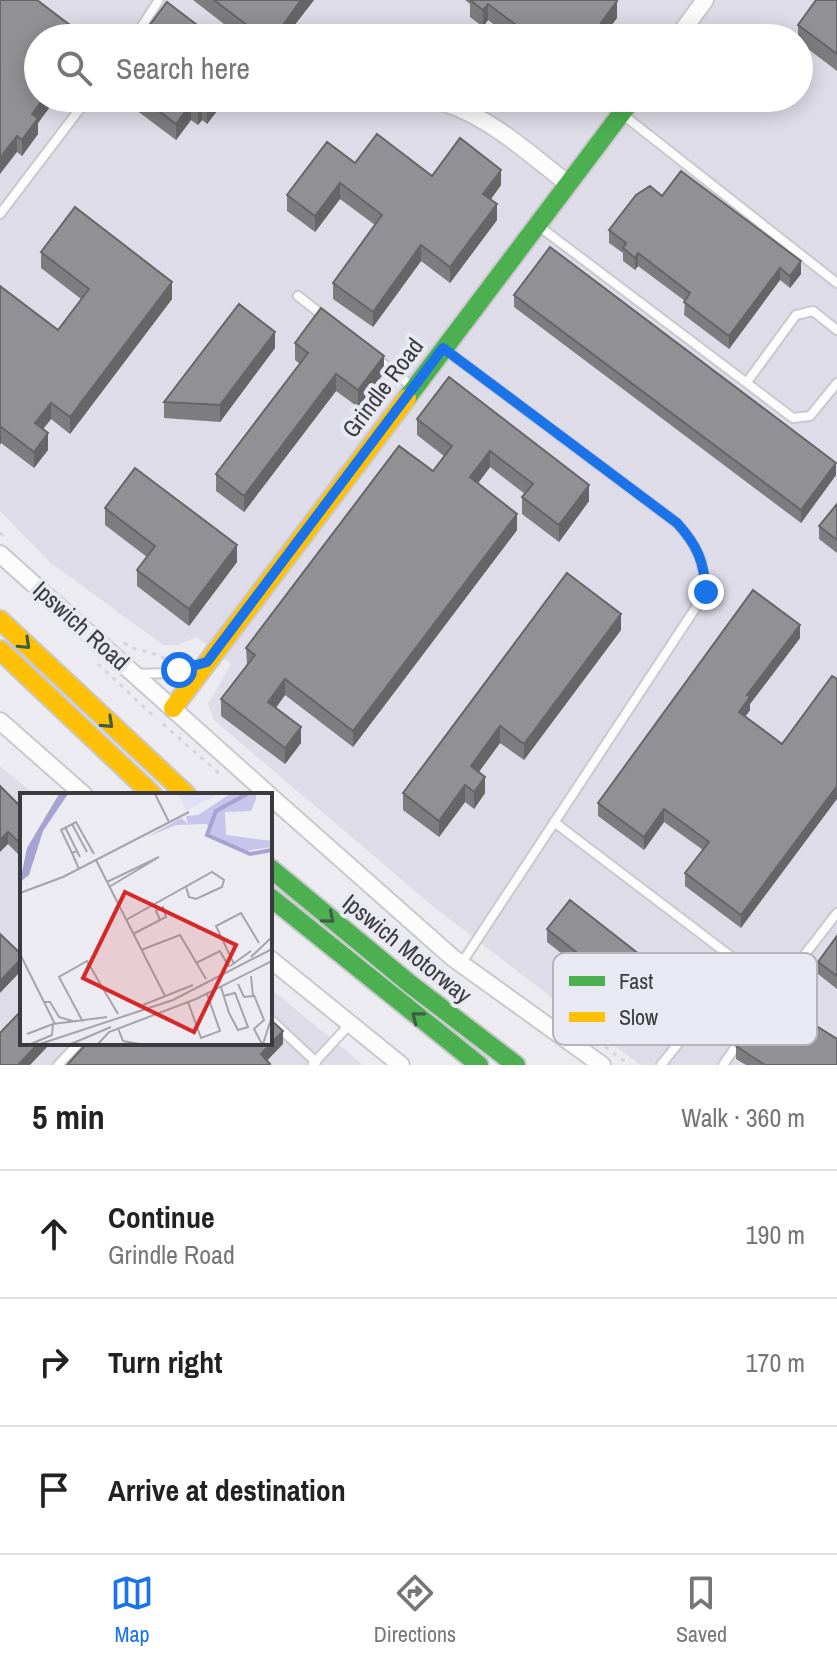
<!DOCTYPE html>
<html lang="en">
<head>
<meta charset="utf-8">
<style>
  body { margin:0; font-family:"Archivo Narrow",sans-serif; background:#f6f6f6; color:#222 }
  .stop { position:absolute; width:24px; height:24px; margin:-18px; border:6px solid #1a73e8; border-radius:50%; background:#fff }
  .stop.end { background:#1a73e8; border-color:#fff; box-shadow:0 2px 8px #0008 }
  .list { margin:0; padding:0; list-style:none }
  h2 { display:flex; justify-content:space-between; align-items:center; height:104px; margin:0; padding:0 32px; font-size:34px }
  h2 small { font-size:26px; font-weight:400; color:#767676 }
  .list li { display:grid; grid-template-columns:52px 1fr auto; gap:24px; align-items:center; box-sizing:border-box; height:128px; padding:0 32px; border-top:2px solid #e0e0e0 }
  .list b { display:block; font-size:30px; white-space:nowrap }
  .list p { margin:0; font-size:26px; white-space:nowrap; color:#767676 }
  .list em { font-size:26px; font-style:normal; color:#767676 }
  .icon { flex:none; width:44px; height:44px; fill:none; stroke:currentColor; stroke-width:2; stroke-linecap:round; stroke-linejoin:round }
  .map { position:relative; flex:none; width:837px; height:1065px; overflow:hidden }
  .search { position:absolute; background:#fff; box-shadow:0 4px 20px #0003; left:24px; right:24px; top:24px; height:88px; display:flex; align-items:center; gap:20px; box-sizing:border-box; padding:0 28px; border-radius:44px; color:#767676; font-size:30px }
  .sheet { height:488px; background:#fff }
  nav { display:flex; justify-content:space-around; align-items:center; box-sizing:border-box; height:112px; border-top:2px solid #e0e0e0; background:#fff; font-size:22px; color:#767676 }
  nav a { display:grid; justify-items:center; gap:4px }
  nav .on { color:#1a73e8 }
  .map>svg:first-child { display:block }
</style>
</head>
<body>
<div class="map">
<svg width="837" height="1065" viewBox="0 0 837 1065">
  <rect width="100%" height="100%" fill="#ebebf1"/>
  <!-- built -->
  <path fill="#dddce8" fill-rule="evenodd" d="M0 0H837V1065H640L435 908 215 721 208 704 231 664 196 637 177 645H163L51 563 0 511ZM38 38H799V98H38Z
    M0 766 35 795H22V1043H270V988L363 1065H0Z"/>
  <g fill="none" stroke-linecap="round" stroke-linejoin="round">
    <!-- lane casing -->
    <g stroke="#c9c9cd" stroke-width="12">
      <path id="lane" d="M134 38 159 0
        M622 114 837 283
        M0 214 88 98
        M540 227 793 418 810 416 837 383
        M298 296 326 318
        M447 351 677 523C698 546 704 562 706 592L461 964
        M377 359 413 387
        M747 382 796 315 813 311 837 330
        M135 674 170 673 200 664
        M554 822 737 961 735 973 661 1065
        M758 1015 837 913
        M270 1019 316 1062
        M313 1064 349 1025
        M58 1065 79 1043
        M723 1065 741 1039"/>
    </g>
    <!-- street casing -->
    <g stroke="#c9c9cd" stroke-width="20">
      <path id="street" d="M677 38 705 0
        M426 98C482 109 523 149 567 183
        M0 554 269 795
        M0 721 84 795
        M270 796 453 958 602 1065
        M270 959 401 1065"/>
    </g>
    <!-- fast casing -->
    <g stroke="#c9c9cd" stroke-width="22">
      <path id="fast" d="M407 398 633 98
        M270 868 410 984 516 1065
        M270 897 479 1065"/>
    </g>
    <!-- slow casing -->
    <g stroke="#c9c9cd" stroke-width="22">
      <path id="slow" d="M0 620 187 795
        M0 650 153 795
        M173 708 407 398"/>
    </g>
    <!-- path -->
    <path stroke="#d5d5d6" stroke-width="3" stroke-dasharray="4 6" stroke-linecap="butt" d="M0 533 8 540
      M124 643C138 653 157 651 168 661
      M98 664 157 719
      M163 724 220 774
      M581 1029 630 1065"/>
    <!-- lane -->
    <use href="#lane" stroke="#fcfcfd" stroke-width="8"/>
    <!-- street -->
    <use href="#street" stroke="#fcfcfd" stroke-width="16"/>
    <!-- fast -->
    <use href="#fast" stroke="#4caf50" stroke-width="18"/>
    <!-- slow -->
    <use href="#slow" stroke="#ffc107" stroke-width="18"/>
  </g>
  <!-- wall -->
  <path fill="#7d7d80" d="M0 0 38 98H64L61 102 56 99 38 123V134L22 156 17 152Z
    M193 0H314L290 31V38H242Z
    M465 0H615L617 18 609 28 621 38H512L488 20 483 27 470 17V4Z
    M837 0V71L799 42V38H798V25Z
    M120 98H227L207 124 202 120 198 125 191 120 176 140Z
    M527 98H548L541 108Z
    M570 98H588L582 107Z
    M355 163 501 185 491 199 497 220 450 283 421 261 373 327 333 299V283L375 225 340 199 315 232 287 211V195Z
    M662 196 801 274 790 288 780 280 729 349 684 315 685 301 638 266 635 270 623 261V253L609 243V230Z
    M41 252 172 299 70 434 51 419 43 429 48 450 34 468 1 443 0 286 58 330 81 299 41 268Z
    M514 295 836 475 801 523 514 307Z
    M295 343 384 373 358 407 336 391 244 512 216 491V474L300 364 295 360Z
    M275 348 220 422 164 418V402Z
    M449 377 589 501 559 542 522 514V497L525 494 490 467 478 483 517 530 353 747 285 695 276 708 301 743 285 764 221 716V699L247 665 246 648 433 471 444 456 417 435V419Z
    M837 504V553L819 539V526Z
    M105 508 237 562 189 626 137 586V570L147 557 105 525Z
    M621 630 524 760 500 743 478 772 485 793 474 809 465 802 439 837 403 810V793Z
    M800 638 750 704V710L745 717 741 928 685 886V873L703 850 664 822 644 850 598 816V803Z
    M0 786 22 808V858L8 844Z
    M547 929 658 969 693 985 658 1029 547 942Z
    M837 936V989L818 974V962Z
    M799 1029 837 1065H746L736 1059V1046Z"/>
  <!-- shaded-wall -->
  <path fill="#666668" d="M301 0H314L290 31V38H283V25Z
    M617 1V18L602 38 601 23Z
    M488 4V20L483 27V10Z
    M44 98H56L38 123V134L22 156V140L32 114Z
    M214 98H227L207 124V107Z
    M541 98H548L541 108Z
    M582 98H588L582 107Z
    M191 104V120L176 140V124Z
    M202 104V120L198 125V109Z
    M17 136V152L0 174V158Z
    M501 170V185L483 210V194Z
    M340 183V199L315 232V216Z
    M497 204V220L450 283V267Z
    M421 245V261L373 327V312Z
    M638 253V266L635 270V258Z
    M801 261V274L790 288V276Z
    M780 268V280L729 349V336Z
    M172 282V299L70 434V417Z
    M275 332V348L220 422V405Z
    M384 356V373L358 407V390Z
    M336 374V391L244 512V496Z
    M51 403V419L35 439V423Z
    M1 427V443L0 445V428Z
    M48 433V450L34 468V452Z
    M490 451V467L470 494V477Z
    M836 463V475L801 523V510Z
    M589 485V501L559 542V525Z
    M517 514V530L353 747V731Z
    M237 545V562L189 626V609Z
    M621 614V630L524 760V744Z
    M800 625V638L750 704V710L739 725V712L747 695Z
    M285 679V695L268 718V702Z
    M500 726V743L471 783V766Z
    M301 727V743L285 764V748Z
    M485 777V793L474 809V792Z
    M465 785V802L439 837V821Z
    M837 786V799L741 928V915Z
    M664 809V822L644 850V837Z
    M8 832V844L0 852V840Z
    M22 958V970L0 993V981Z
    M693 972V985L658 1029V1017Z
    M283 1031V1044L263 1065 261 1054Z
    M39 1043H51L30 1065H18Z"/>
  <!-- building -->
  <path fill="#919195" stroke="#666668" stroke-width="2" d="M0 0H37L87 38H38V98H44L32 114 38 118 22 140 17 136 0 158Z
    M214 0H301L283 25 290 31 285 38H264Z
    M470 0H615L617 1 601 23 621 37 533 38 488 4 483 10Z
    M816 0H837V54L798 25Z
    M167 2 214 38H140Z
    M142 98H214L207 107 202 104 198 109 191 104 176 124Z
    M377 134 432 176 460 138 501 170 483 194 497 204 450 267 421 245 373 312 333 283 382 215 340 183 315 216 287 195 327 142 355 163Z
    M681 171 801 261 790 276 780 268 729 336 684 302 690 293 638 253 635 258 623 248 626 243 609 230 636 195 650 186 662 196Z
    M75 207 172 282 70 417 51 403 35 423 48 433 34 452 1 427 0 428V286L58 330 89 289 41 252Z
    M550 247 836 463 801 510 514 295Z
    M239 304 275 332 220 405 164 402Z
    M321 308 384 356 358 390 336 374 244 496 216 474 308 353 295 343Z
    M449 377 589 485 559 525 522 497 533 484 490 451 470 477 517 514 353 731 285 679 268 702 301 727 285 748 221 699 255 655 246 648 399 446 433 471 452 446 417 419Z
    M135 468 237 545 189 609 137 570 155 546 105 508Z
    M837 504V540L819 526Z
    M567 573 621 614 524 744 500 726 471 766 485 777 474 792 465 785 439 821 403 793Z
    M753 590 800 625 747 695 750 697 739 712 782 744 832 676 837 679V786L741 915 685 873 709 842 664 809 644 837 598 803Z
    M0 786 22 808V845L8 832 0 840Z
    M570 900 658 969 670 954 693 972 658 1017 547 929Z
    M0 934 22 955V958L0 981Z
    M837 936V976L818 962Z
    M764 1007 799 1029 805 1019 837 1039V1065H765L736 1046Z
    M22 1010V1043H39L18 1065H0V1033Z
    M270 1019 283 1031 261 1054 270 1064 269 1065H67L87 1043H270Z"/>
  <!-- one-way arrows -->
  <defs><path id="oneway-chevron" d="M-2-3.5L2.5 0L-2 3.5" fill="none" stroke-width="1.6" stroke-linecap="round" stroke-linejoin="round" transform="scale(2)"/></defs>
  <g stroke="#405d43">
    <use href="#oneway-chevron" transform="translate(25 644) rotate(44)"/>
    <use href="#oneway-chevron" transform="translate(108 723) rotate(43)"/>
    <use href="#oneway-chevron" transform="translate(329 918) rotate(40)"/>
    <use href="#oneway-chevron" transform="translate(417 1017) rotate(-142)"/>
  </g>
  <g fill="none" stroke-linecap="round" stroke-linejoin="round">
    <!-- route -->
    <path stroke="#1a73e8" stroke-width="10" d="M179 670 207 662 443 348 677 523C698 546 704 562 706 592"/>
  </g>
  <g text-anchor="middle" stroke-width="8" stroke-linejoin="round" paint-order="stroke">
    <!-- street labels -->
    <g font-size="24" fill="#3b3a3e" stroke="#e9e9f3">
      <text transform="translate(383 388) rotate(-53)" y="8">Grindle Road</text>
      <text transform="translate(81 626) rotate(42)" y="8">Ipswich Road</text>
      <text transform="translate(407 949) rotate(39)" y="8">Ipswich Motorway</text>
    </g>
  </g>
  <!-- overview -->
  <g transform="translate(20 793)">
    <rect width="252" height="252" fill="#ebebf1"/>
    <path d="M158 1H199L167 17Z" fill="#e2e0f7"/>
    <path d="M210 1H236V6L231 18 205 19 206 42 252 48V54L225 58 191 44 187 31 156 32 127 44 161 25 168 31 166 23 178 22Z" fill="#c8c4ec"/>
    <path d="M39 1H48L23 38 9 82 0 89 7 55Z" fill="#a8a2d2"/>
    <path fill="none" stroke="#a8a2d2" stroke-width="4" d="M227 1 196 18 187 42 230 61 252 57"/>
    <path fill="none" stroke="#a5a4a9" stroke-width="2" d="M135 1 149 29M52 31 67 59M45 34 57 58M52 60 41 37 56 29 74 61M76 67 145 203M59 76 52 60 57 58 60 64M87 89 139 64M89 94 139 64M0 100 43 84 169 19M106 127 192 79 204 87 202 94 176 106 169 104 166 94M113 141 146 124 143 114 136 118 140 127M121 157 160 142 186 186M0 161 35 231M231 164 252 144M176 170 200 158 209 174M214 171 196 133 221 120 239 150M210 173 231 158M218 191 224 204 233 203 231 183M201 194 209 220M234 202 244 227 234 236 242 251M203 203 215 200 228 234 218 237 209 220M24 209H30L39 224 56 229M168 209 181 245 200 238 187 201M123 212 173 192M63 229 39 184 67 168 98 221M98 235 103 248 120 251M7 241 33 231 87 224M11 251 32 242 33 231M20 251 153 207 252 156M51 251 91 234M78 251 89 239 176 206 252 168M243 251 252 223"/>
    <path fill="#d62828" fill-opacity="0.15" stroke="#d62828" stroke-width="4" d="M105 99 216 152 174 239 63 185Z"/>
    <rect width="252" height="252" fill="none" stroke="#3b3a3e" stroke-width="4"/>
  </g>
  <!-- legend -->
  <rect x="553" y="953" width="264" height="92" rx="12" fill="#e9e9f3" stroke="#b5b4bd" stroke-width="2"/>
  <rect x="569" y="976" width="36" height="10" fill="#4caf50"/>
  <rect x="569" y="1012" width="36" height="10" fill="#ffc107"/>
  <g font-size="22" fill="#3b3a3e">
    <text x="619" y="989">Fast</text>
    <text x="619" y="1025">Slow</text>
  </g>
</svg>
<div class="stop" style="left:179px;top:670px"></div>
<div class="stop end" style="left:706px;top:592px"></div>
<div class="search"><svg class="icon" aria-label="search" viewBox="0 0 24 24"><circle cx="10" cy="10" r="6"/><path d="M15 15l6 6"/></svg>Search here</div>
</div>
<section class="sheet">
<h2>5 min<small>Walk · 360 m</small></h2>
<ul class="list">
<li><svg class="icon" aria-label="ahead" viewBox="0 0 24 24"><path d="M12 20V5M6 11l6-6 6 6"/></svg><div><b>Continue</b><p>Grindle Road</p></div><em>190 m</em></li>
<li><svg class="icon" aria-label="right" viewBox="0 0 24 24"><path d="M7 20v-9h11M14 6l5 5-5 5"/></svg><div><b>Turn right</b></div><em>170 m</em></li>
<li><svg class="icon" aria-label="arrive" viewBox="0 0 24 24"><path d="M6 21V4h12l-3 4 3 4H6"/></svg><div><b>Arrive at destination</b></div></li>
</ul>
</section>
<nav>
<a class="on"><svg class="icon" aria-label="map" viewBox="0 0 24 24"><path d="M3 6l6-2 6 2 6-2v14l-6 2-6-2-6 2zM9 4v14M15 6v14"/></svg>Map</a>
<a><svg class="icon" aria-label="directions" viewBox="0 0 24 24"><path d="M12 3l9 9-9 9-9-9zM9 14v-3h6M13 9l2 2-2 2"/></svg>Directions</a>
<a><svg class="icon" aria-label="saved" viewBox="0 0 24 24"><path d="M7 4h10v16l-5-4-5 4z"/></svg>Saved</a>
</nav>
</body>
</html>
